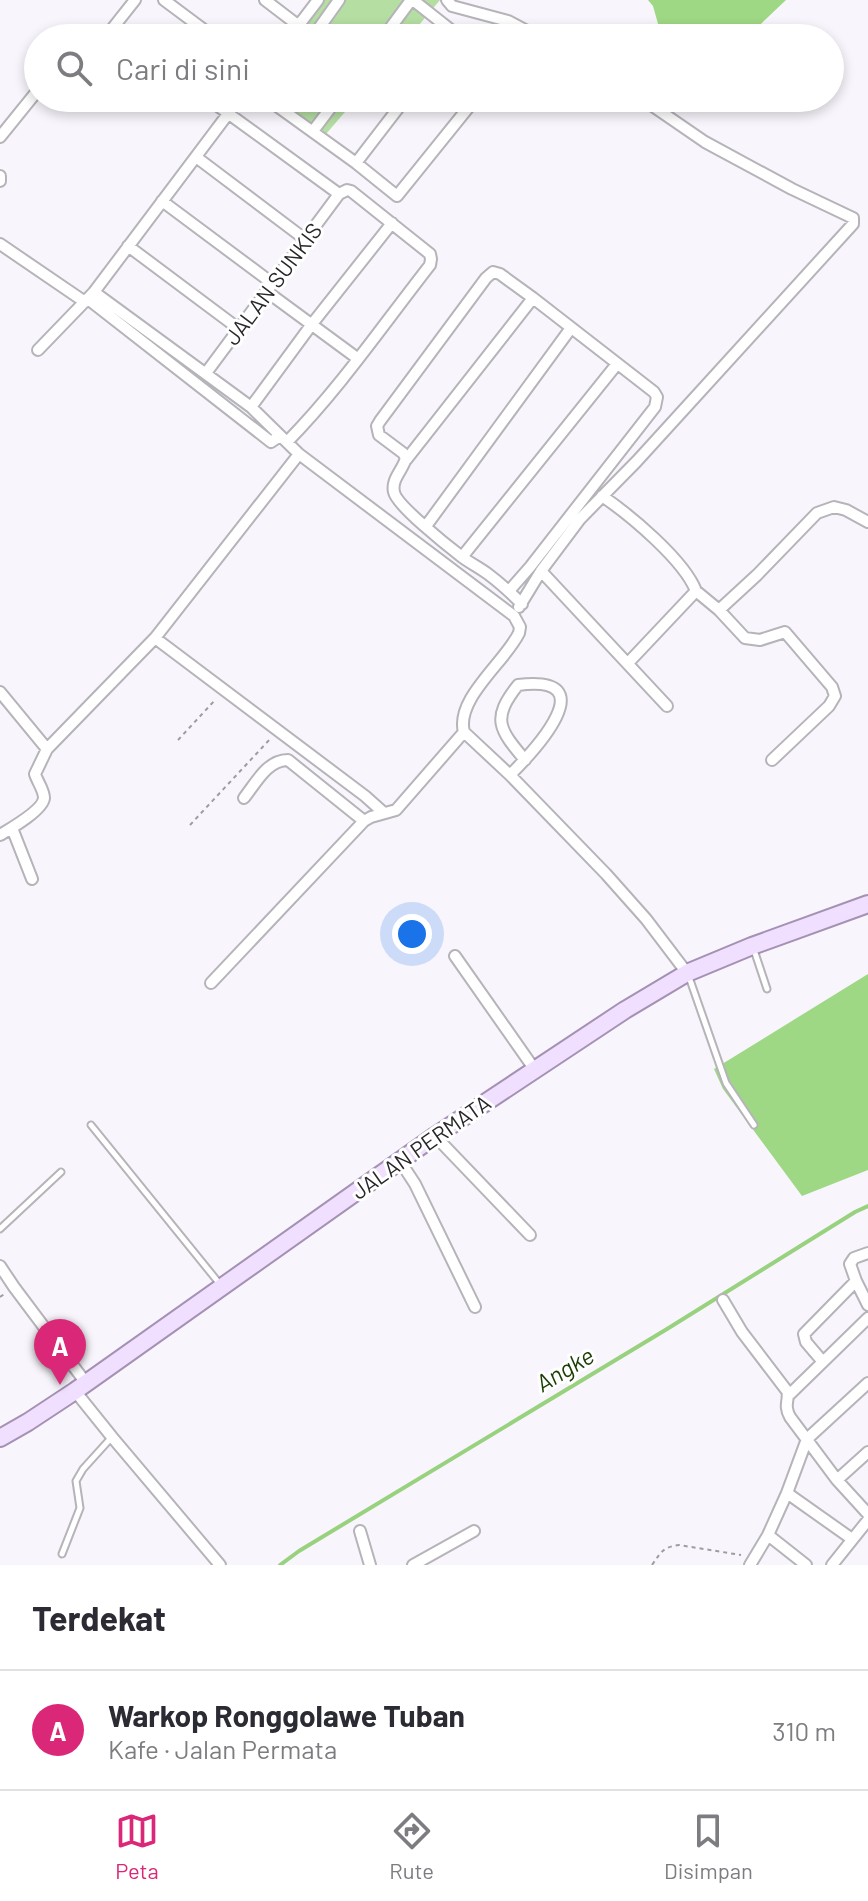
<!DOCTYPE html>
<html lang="id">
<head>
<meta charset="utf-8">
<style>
  body { margin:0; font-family:Barlow,sans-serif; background:#f2f2f3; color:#2b2b33 }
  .you { position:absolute; left:412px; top:934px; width:28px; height:28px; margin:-20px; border:6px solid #fff; border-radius:50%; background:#1a73e8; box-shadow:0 0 0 12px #1a73e833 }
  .badge { display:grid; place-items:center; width:52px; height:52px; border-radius:50%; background:#db2777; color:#fff; font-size:26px; font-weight:700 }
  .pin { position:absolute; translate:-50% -66px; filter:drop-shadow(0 2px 4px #0008) }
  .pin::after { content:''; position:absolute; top:42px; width:28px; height:24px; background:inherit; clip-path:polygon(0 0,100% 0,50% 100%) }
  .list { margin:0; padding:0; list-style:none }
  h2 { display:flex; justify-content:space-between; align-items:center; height:104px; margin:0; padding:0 32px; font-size:34px }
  h2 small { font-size:26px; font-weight:400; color:#7c7c81 }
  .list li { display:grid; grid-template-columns:52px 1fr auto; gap:24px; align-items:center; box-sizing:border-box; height:120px; padding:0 32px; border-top:2px solid #e1e1e2 }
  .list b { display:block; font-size:30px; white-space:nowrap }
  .list p { margin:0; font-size:26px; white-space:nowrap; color:#7c7c81 }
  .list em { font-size:26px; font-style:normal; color:#7c7c81 }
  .icon { flex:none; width:44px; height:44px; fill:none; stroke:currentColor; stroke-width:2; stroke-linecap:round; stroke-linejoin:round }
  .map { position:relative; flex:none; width:868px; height:1565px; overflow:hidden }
  .search { position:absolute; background:#fff; box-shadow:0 4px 12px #0003; left:24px; right:24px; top:24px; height:88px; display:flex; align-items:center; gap:20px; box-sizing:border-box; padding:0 28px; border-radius:44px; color:#7c7c81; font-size:30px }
  .sheet { height:224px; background:#fff }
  nav { display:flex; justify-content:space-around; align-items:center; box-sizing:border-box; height:112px; border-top:2px solid #e1e1e2; background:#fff; font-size:22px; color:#7c7c81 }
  nav a { display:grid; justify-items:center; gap:4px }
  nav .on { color:#db2777 }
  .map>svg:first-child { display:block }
</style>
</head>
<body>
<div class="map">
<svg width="868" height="1565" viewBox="0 0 868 1565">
  <rect width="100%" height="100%" fill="#f9f5fc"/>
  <!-- green -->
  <path fill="#b4dea2" d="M321 0H440L408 38H291Z
    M270 98H357L320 141Z"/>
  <!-- forest -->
  <path fill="#9ed884" d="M648 0H786L746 38H662L653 6Z
    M868 974V1170L802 1196 723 1089 714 1069Z"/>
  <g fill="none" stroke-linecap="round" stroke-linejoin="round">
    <!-- stream -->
    <path stroke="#98d27e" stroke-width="4" d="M280 1565 299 1551 667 1329 855 1212 868 1206"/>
    <!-- lane casing -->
    <g stroke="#b6b3b9" stroke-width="9">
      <path id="lane" d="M754 950 767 989
        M689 977 726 1083 754 1125
        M91 1125 219 1283
        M0 1229 61 1172
        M62 1554 80 1508 76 1481 83 1469 111 1438"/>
    </g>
    <!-- street casing -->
    <g stroke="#b6b3b9" stroke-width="14">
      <path id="street" d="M164 0 215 38
        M265 0 299 26
        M413 0 461 38
        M447 0 452 6 508 21 540 38
        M118 34 124 38
        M102 38 112 29 135 0
        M289 38 318 0
        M312 38 339 0
        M383 38 411 0
        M207 98 339 194
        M269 98 270 101 356 163 397 196 476 98
        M313 131 338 98
        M0 137 38 90
        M196 157 306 240
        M356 163 406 98
        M0 176V181
        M162 201 272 283
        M0 244 85 302
        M128 246 239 329
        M266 291 357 358
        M94 292 251 407 299 454 514 616 520 627 519 633C505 662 455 699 464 732L510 775 606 874 646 919 687 973
        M88 299 271 442 280 436
        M38 350 94 292 240 98
        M206 373 339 194
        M251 407 312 324 392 223
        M287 442C340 388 383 325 430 265L431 259 430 254 351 191 347 190 339 194
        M406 460 533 298
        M602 496C630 515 684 560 696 591L628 663
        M426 526 571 328
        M462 557 617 364
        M541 571 667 706
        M509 591 530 567 655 407 657 397 654 392 533 298 500 274 493 272 486 278 380 421 377 426 379 435 403 453 406 458C403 470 391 479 394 492 396 505 449 547 462 557 470 563 480 568 488 574 500 583 511 593 522 604
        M696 591 719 610 745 638 760 640 785 632 832 687 835 696 829 706 772 760
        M519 607 541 571 580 519 637 461 853 224V218L792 189 705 142 641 98
        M719 610 757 575 817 513 834 507 846 510 868 522
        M155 638 365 796 384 813
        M0 692 47 749
        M510 775C535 750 606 674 518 685 491 719 499 729 525 760
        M244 798C256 783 267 760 288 760L364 821
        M12 828 32 879
        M0 835C10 829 43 810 44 798 44 790 37 781 35 774L47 749 155 638 299 454
        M455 956 535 1070
        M211 983 364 821 371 817 396 810 464 732
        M435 1136 530 1235
        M400 1161 415 1184 475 1307
        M868 1253 854 1258 850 1264 856 1281 868 1305
        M0 1266 14 1287 86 1383
        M723 1300 742 1332 787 1391C790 1400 783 1404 790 1417L837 1480 868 1514
        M823 1362 806 1342 804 1334 856 1281
        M75 1391 112 1437 220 1565
        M788 1396 868 1318
        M837 1480 868 1452
        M787 1493 852 1539
        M360 1531 370 1565
        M768 1535 806 1565
        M413 1565 474 1531
        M750 1565 768 1535 787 1493 807 1439 868 1383
        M832 1565 868 1520"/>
    </g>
    <!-- primary casing -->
    <g stroke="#a491b3" stroke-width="20">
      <path id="primary" d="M0 1438 28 1422 75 1391 435 1136 625 1010 687 973 752 946 868 904"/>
    </g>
    <!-- path -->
    <path stroke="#9f9ca1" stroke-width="2" stroke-dasharray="4 4" stroke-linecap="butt" d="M178 740 216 699
      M190 825 271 738
      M0 1297 6 1293
      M652 1565C661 1552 663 1547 679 1545L741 1555"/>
    <!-- lane -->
    <use href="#lane" stroke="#fff" stroke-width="5"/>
    <!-- street -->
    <use href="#street" stroke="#fff" stroke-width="10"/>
    <!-- primary -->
    <use href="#primary" stroke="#f0dffe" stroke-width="16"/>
  </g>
  <g text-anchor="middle" stroke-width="6" stroke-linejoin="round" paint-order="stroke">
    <!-- street labels -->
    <g font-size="22" fill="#282629" stroke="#fff">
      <text transform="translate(273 284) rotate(-53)" y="8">JALAN SUNKIS</text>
      <text transform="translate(421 1147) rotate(-35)" y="8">JALAN PERMATA</text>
    </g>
    <!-- water labels -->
    <g font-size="24" font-style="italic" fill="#193d02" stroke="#fff">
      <text transform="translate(565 1370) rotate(-31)" y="8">Angke</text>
    </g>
  </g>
</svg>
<div class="you"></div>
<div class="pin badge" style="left:60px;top:1385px">A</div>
<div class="search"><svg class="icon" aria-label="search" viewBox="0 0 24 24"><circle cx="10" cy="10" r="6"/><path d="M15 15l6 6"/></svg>Cari di sini</div>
</div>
<section class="sheet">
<h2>Terdekat<small></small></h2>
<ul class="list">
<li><span class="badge">A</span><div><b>Warkop Ronggolawe Tuban</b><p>Kafe · Jalan Permata</p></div><em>310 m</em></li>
</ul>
</section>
<nav>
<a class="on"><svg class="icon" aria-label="map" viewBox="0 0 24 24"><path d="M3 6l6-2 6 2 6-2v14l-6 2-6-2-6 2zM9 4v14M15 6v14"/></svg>Peta</a>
<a><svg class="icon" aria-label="directions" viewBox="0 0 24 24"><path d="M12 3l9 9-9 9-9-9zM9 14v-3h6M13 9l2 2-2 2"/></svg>Rute</a>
<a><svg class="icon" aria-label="saved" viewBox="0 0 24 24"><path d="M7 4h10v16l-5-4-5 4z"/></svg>Disimpan</a>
</nav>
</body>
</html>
